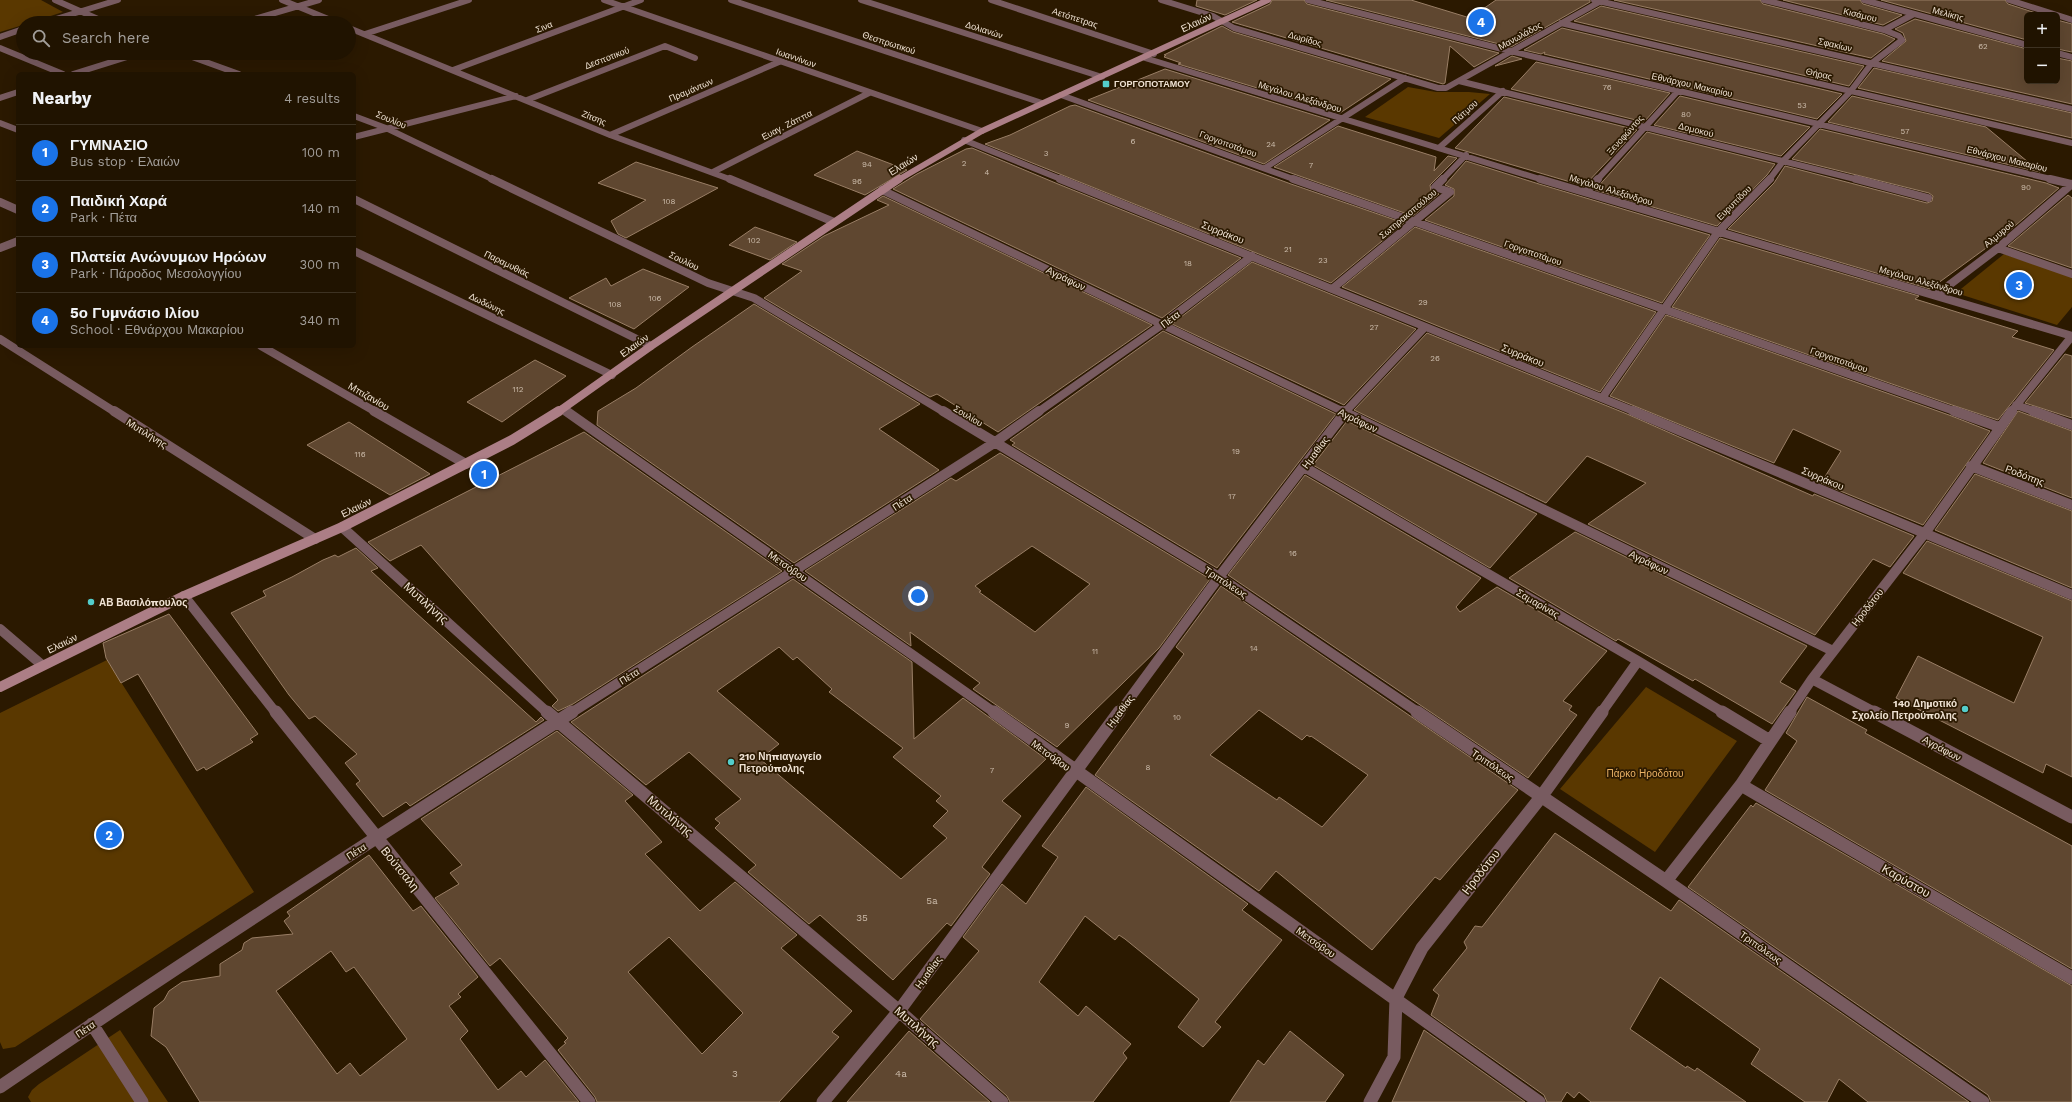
<!DOCTYPE html>
<html lang="en">
<head>
<meta charset="utf-8">
<style>
  body { margin:0; font-family:"Work Sans",sans-serif; background:#2d200f; color:#f1f3f6 }
  .controls { position:absolute; right:12px; top:12px; display:grid; overflow:hidden; border-radius:6px; box-shadow:0 4px 16px #0002 }
  .controls button { width:36px; height:36px; display:grid; place-items:center; padding:0; border:0; border-bottom:1px solid #3d3222; background:#201300; color:#f1f3f6; font:20px sans-serif }
  .you { position:absolute; left:918px; top:596px; width:14px; height:14px; margin:-10px; border:3px solid #fff; border-radius:50%; background:#1a73e8; box-shadow:0 0 0 6px #1a73e833 }
  .badge { display:grid; place-items:center; width:26px; height:26px; border-radius:50%; background:#1a73e8; color:#fff; font-size:13px; font-weight:700 }
  .pin { position:absolute; translate:-50% -50%; border:2px solid #fff; box-shadow:0 1px 4px #0006 }
  .list { margin:0; padding:0; list-style:none }
  h2 { display:flex; justify-content:space-between; align-items:center; height:52px; margin:0; padding:0 16px; font-size:17px }
  h2 small { font-size:13px; font-weight:400; color:#a29e99 }
  .list li { display:grid; grid-template-columns:26px 1fr auto; gap:12px; align-items:center; box-sizing:border-box; height:56px; padding:0 16px; border-top:1px solid #3d3222 }
  .list b { display:block; font-size:15px; white-space:nowrap }
  .list p { margin:0; font-size:13px; white-space:nowrap; color:#a29e99 }
  .list em { font-size:13px; font-style:normal; color:#a29e99 }
  .icon { flex:none; width:22px; height:22px; fill:none; stroke:currentColor; stroke-width:2; stroke-linecap:round; stroke-linejoin:round }
  .map { position:relative; flex:none; width:2072px; height:1102px; overflow:hidden }
  .search { position:absolute; background:#201300; box-shadow:0 4px 16px #0002; left:16px; top:16px; width:340px; height:44px; display:flex; align-items:center; gap:10px; box-sizing:border-box; padding:0 14px; border-radius:22px; color:#a29e99; font-size:15px }
  .panel { position:absolute; background:#201300; box-shadow:0 4px 16px #0002; left:16px; top:72px; width:340px; height:276px; border-radius:6px }
  .map>svg:first-child { display:block }
</style>
</head>
<body>
<div class="map">
<svg width="2072" height="1102" viewBox="0 0 2072 1102">
  <rect width="100%" height="100%" fill="#2b1900"/>
  <!-- green -->
  <path fill="#5a3800" d="M0 0H41L63 12 29 23H23V25L0 32Z
    M1408 87 1436 92H1469L1490 94 1439 138 1365 117Z
    M2004 254 2072 277V307L2057 325 1956 293Z
    M107 660 254 892 15 1047 3 1049 0 1042V713Z
    M1646 687 1737 741 1655 852 1560 789Z
    M120 1030 168 1102H31L28 1097 32 1090 39 1084Z"/>
  <!-- building -->
  <path fill="#5f4730" stroke="#997e65" fill-rule="evenodd" d="M1197 0H1257L1225 15 1196 6Z
    M1272 0H1304L1307 4 1499 53 1474 67 1450 46 1445 83 1443 84 1232 22 1270 4Z
    M1326 0H1411L1470 18 1496 0H1590V2L1511 47Z
    M1614 0H1760L1763 4 1883 34 1895 39 1871 58Z
    M1783 0H1860L1863 4 1902 15 1883 25Z
    M1881 0H2005L2008 4 2042 15H2027V40Z
    M1601 6 1864 66 1849 86 1574 21Z
    M1915 19 2027 49V81H2057V58L2072 61V104L1882 61 1906 41 1903 33 1895 29Z
    M2057 20 2072 24V52L2057 49Z
    M1222 26 1233 32 1391 79 1340 113 1178 64 1181 63 1164 57 1166 55H1164Z
    M1562 28 1842 94 1817 119 1544 54 1545 52 1541 54 1524 50Z
    M1512 56 1522 59 1495 66Z
    M1536 62 1670 93 1644 122 1511 89Z
    M1874 68 2072 113V138L1858 88Z
    M1165 69 1330 120 1264 164 1088 100Z
    M1680 96 1810 127 1781 156 1654 125Z
    M1852 96 1986 127 2040 172 1828 122Z
    M1504 97 1637 130 1584 186 1455 148Z
    M1075 105 1291 184 1404 223 1331 283 985 144 1010 135 1070 106Z
    M1338 126 1436 157 1434 171 1448 156 1457 158 1430 185 1431 191 1439 194 1413 216 1274 167Z
    M1820 129 2046 183 2059 188 1995 243H1993L1930 289 1728 229 1774 183 1785 166 1927 203 1932 201 1933 196 1929 193 1792 159Z
    M1647 132 1775 164 1767 175 1717 226 1595 190Z
    M972 148 1058 184 1241 258 1162 318 893 189 917 174 966 149Z
    M857 151 907 170 865 195 814 175Z
    M1466 161 1539 184 1710 235 1662 303 1425 220 1454 196V189L1445 185Z
    M636 162 718 188 626 238 618 234 611 221 646 200 598 183Z
    M2068 195 2072 198V268L2008 246Z
    M883 196 1152 325 998 432 937 394 930 397 764 298 802 271 782 264 824 236 889 205 877 200Z
    M755 227 797 242 770 260 729 245Z
    M1415 227 1656 312 1600 392 1342 287Z
    M1720 238 1919 296 1915 299 2018 331 2012 337 2054 350 1998 420 1952 405 1672 307Z
    M1252 262 1416 329 1344 405 1172 324Z
    M643 269 689 287 634 329 569 298 606 278 611 286Z
    M754 304 920 404 879 429 939 470 794 563 597 425 598 411 636 388 692 347Z
    M1666 315 1949 415 1990 431 1923 525 1821 483 1841 451 1793 429 1774 463 1610 396Z
    M1163 331 1336 414 1217 568 1012 445 1015 443 1010 440Z
    M1427 333 1627 414 1813 496 1814 494 1914 536 1890 567 1873 559 1815 635 1588 524 1646 483 1587 456 1546 503 1354 410Z
    M2065 354 2072 356V418L2025 403Z
    M535 360 566 376 502 422 467 402Z
    M2018 411 2072 431V498L1983 463Z
    M1347 421 1537 514 1490 568 1313 465Z
    M349 422 430 474 390 495 307 445Z
    M584 432 782 571 573 704 558 711 552 706 558 700 421 545 390 561 368 542Z
    M1000 453 1210 579 1159 648 1057 747 973 689 980 683 910 632 911 646 805 571 951 478 956 481ZM1032 546 1090 584 1035 632 979 592 981 591 975 586Z
    M1975 474 2072 511V588L1935 530Z
    M1305 475 1481 578 1456 607 1460 612 1497 587 1607 651 1563 701 1572 706 1569 710 1577 715 1528 778 1228 575Z
    M1575 532 1807 646 1780 682 1796 691 1772 724 1695 679 1693 681 1618 639 1616 641 1509 578Z
    M1927 541 2072 601V777L2046 764 2043 773 1896 698 1918 656 2014 703 2043 637 1903 573Z
    M356 548 378 568 371 571 415 612 536 722 541 717 544 720 410 806 406 802 383 817 356 784 360 781 345 763 357 754 315 716 309 719 289 695 231 613 266 596 263 591 292 577 323 560 335 555 338 557Z
    M793 579 912 662 914 739 963 698 1046 759 1002 801 1021 816 982 867 990 874 951 926 947 923 893 980 820 915 809 924 748 872 756 865 715 828 720 823 715 819 741 799 689 752 646 785 571 722ZM779 647 793 660 797 657 832 689 829 692 903 748 893 757 941 796 936 801 948 811 933 826 947 838 901 879 760 759 779 744 717 691Z
    M1221 586 1518 790 1440 880 1435 877 1372 950 1276 871 1259 891 1095 775 1184 654 1176 647ZM1259 710 1302 740 1307 735 1310 737 1311 736 1368 775 1322 827 1279 797 1277 800 1210 755Z
    M169 614 258 734 250 739 253 742 206 770 204 767 197 771 138 674 121 683 106 658 103 643Z
    M1807 697 1867 730 1865 733 2072 846V969L1765 790 1797 741 1786 733Z
    M557 731 633 795 625 801 662 842 645 854 700 911 735 882 797 935 781 948 852 1011 832 1032 839 1037 779 1102H597L595 1097 558 1050 566 1043 564 1042 568 1038 500 958 490 966 435 898 459 884 450 873 462 865 421 819ZM669 937 743 1013 702 1054 628 972Z
    M1086 787 1248 904 1242 910 1282 940 1215 1022 1221 1027 1203 1047 1178 1027 1199 999 1125 939 1119 935 1115 940 1085 916 1039 982 1078 1016 1086 1006 1131 1044 1123 1053 1127 1058 1093 1102H1010L1007 1096 920 1019 979 951 963 937 1002 884 1026 904 1058 857 1042 846Z
    M1756 803 2072 986V1102H1991L1988 1095 1688 887 1751 805 1753 807Z
    M1555 833 1671 911 1679 900 1969 1102H1868L1839 1079 1827 1102H1805L1751 1064 1760 1049 1660 977 1630 1029 1686 1068 1687 1066 1695 1071 1697 1068 1746 1102H1591L1579 1092 1574 1098 1567 1092 1561 1102H1547L1544 1095 1431 1015 1439 995 1433 990 1467 948 1464 942 1475 926 1482 927Z
    M369 855 413 911 421 906 478 977 458 994 461 997 449 1006 468 1031 460 1039 498 1090 521 1071 526 1077 545 1060 579 1102H200L166 1047 151 1036 154 1008 164 1000 169 991 182 982 220 976V964L242 950 244 943 252 938 293 934 284 921 290 916 287 912ZM331 951 346 972 354 967 407 1039 360 1076 350 1063 337 1074 276 991Z
    M1424 1030 1525 1102H1392Z
    M909 1031 990 1102H847Z
    M1290 1031 1344 1075 1325 1102H1230L1258 1060 1264 1065Z"/>
  <g fill="none" stroke-linecap="round" stroke-linejoin="round">
    <!-- street-far3 -->
    <path stroke="#785b60" stroke-width="6" d="M55 0 107 23
      M282 0 338 23
      M604 0 982 131
      M731 0 1042 103
      M861 0 1102 77
      M991 0 1154 54
      M1161 0 1213 16 1234 28 1438 88H1446L1603 0
      M1308 0 1510 51 2055 180
      M1594 0 2072 109
      M1764 0 1884 30 1899 36 1902 40 1872 63 1850 92 1784 160 1769 180
      M1864 0 2027 45
      M2009 0 2057 15
      M2057 15 2072 20
      M43 23 118 0
      M241 23 319 0
      M1561 23 2072 143
      M349 28 610 135 732 180
      M1884 30 1914 14
      M365 34 469 0
      M0 37 23 29
      M0 48 63 74
      M181 53 239 74
      M2057 53 2072 57
      M1145 58 1543 180
      M453 70 641 0
      M73 74 140 53
      M1459 81 1859 180
      M1061 95 1296 180
      M0 98 18 92
      M527 100 665 46 695 58
      M354 116 386 128 494 180
      M0 123 18 130
      M610 135 779 62
      M354 137 516 96
      M964 140 1063 180
      M1440 147 1503 91
      M1265 168 1405 78
      M713 172 869 93
      M1442 180 1466 155
      M1597 180 1678 91"/>
    <!-- street-far2 -->
    <path stroke="#785b60" stroke-width="8" d="M492 179 708 283 754 298 944 412
      M730 179 834 222
      M1060 179 1636 412
      M1293 179 1957 412
      M1540 179 2072 336
      M1856 179 1928 198
      M2050 179 2072 184
      M882 190 1344 412
      M1586 192 1598 179
      M354 199 651 346
      M0 202 18 210
      M0 248 18 241
      M1998 248 2072 274
      M354 251 612 375
      M1332 289 1450 192 1435 187 1443 179
      M1936 295 1998 248 2072 184
      M0 339 115 412
      M261 346 376 412
      M1602 398 1718 232 1770 179
      M2016 405 2036 412
      M563 409 568 412
      M1038 412 1163 324 1252 256
      M1345 412 1425 327
      M2011 412 2072 336"/>
    <!-- street-far1 -->
    <path stroke="#785b60" stroke-width="10" d="M114 411 315 539
      M374 411 466 464
      M566 411 995 713
      M943 411 1219 577 1419 713
      M1342 411 1833 651
      M1633 411 2072 595
      M1954 411 1999 427
      M2033 411 2072 425
      M1971 466 2072 505
      M1304 467 1638 661 1724 713
      M342 527 548 713
      M184 596 276 713
      M0 629 42 665
      M1812 679 1876 713
      M571 713 994 443 1039 411
      M1119 713 1219 577 1346 411
      M1601 713 1638 661
      M1789 713 1812 679 1925 533 2012 411"/>
    <!-- street -->
    <path stroke="#785b60" stroke-width="13" d="M276 712 589 1102
      M547 712 899 1011 1002 1102
      M994 712 1539 1102
      M1417 712 1666 881 1983 1102
      M1722 712 1770 741
      M1874 712 2072 817
      M1741 785 2072 978
      M1666 881 1741 785 1790 712
      M92 1024 142 1102
      M0 1087C188 958 380 835 572 712
      M823 1102 899 1011 1119 712
      M1370 1102 1394 1057 1396 998 1422 948 1541 797 1602 712"/>
    <!-- secondary-far2 -->
    <path stroke="#ac7e86" stroke-width="6" d="M898 180 982 131 1268 0"/>
    <!-- secondary-far1 -->
    <path stroke="#ac7e86" stroke-width="8" d="M558 412 651 346 899 179"/>
    <!-- secondary -->
    <path stroke="#ac7e86" stroke-width="10" d="M0 687 184 596 342 527 512 440 559 411"/>
  </g>
  <!-- markers -->
  <g fill="#53cdcb" stroke="#2b1900" stroke-width="1.5">
    <rect x="1102" y="80" width="8" height="8" rx="2"/>
    <circle cx="91" cy="602" r="4"/>
    <circle cx="1965" cy="709" r="4"/>
    <circle cx="731" cy="762" r="4"/>
  </g>
  <g text-anchor="middle" stroke-width="3.5" stroke-linejoin="round" paint-order="stroke">
    <!-- number labels -->
    <g font-size="8" fill="#ccbcab">
      <text x="1983" y="49">62</text>
      <text x="1607" y="90">76</text>
      <text x="1802" y="108">53</text>
      <text x="1686" y="117">80</text>
      <text x="1905" y="134">57</text>
      <text x="1133" y="144">6</text>
      <text x="1271" y="147">24</text>
      <text x="1046" y="156">3</text>
      <text x="964" y="166">2</text>
      <text x="867" y="167">94</text>
      <text x="1311" y="168">7</text>
      <text x="987" y="175">4</text>
      <text x="857" y="184">96</text>
      <text x="2026" y="190">90</text>
      <text x="669" y="204">108</text>
      <text x="754" y="243">102</text>
      <text x="1288" y="252">21</text>
      <text x="1323" y="263">23</text>
      <text x="1188" y="266">18</text>
      <text x="655" y="301">106</text>
      <text x="1423" y="305">29</text>
      <text x="615" y="307">108</text>
      <text x="1374" y="330">27</text>
      <text x="1435" y="361">26</text>
      <text x="518" y="392">112</text>
      <text x="1236" y="454">19</text>
      <text x="360" y="457">116</text>
      <text x="1232" y="499">17</text>
      <text x="1293" y="556">16</text>
      <text x="1254" y="651">14</text>
      <text x="1095" y="654">11</text>
      <text x="1177" y="720">10</text>
      <text x="1067" y="728">9</text>
      <text x="1148" y="770">8</text>
      <text x="992" y="773">7</text>
    </g>
    <!-- far-street labels -->
    <g font-size="9" fill="#f0e3d4" stroke="#2b1900">
      <text transform="translate(1948 14) rotate(15)" y="3">Μελίκης</text>
      <text transform="translate(1860 15) rotate(14)" y="3">Κισάμου</text>
      <text transform="translate(1075 18) rotate(18)" y="3">Αετόπετρας</text>
      <text transform="translate(544 27) rotate(-21)" y="3">Σινα</text>
      <text transform="translate(984 30) rotate(18)" y="3">Δολιανών</text>
      <text transform="translate(1520 36) rotate(-29)" y="3">Μανωλάδος</text>
      <text transform="translate(1305 39) rotate(16)" y="3">Δωρίδος</text>
      <text transform="translate(889 43) rotate(18)" y="3">Θεσπρωτικού</text>
      <text transform="translate(1835 45) rotate(13)" y="3">Σφακίων</text>
      <text transform="translate(607 58) rotate(-21)" y="3">Δεσποτικού</text>
      <text transform="translate(796 58) rotate(19)" y="3">Ιωαννίνων</text>
      <text transform="translate(1819 74) rotate(13)" y="3">Θήρας</text>
      <text transform="translate(1692 85) rotate(13)" y="3">Εθνάρχου Μακαρίου</text>
      <text transform="translate(691 90) rotate(-23)" y="3">Πραμάντων</text>
      <text transform="translate(1300 97) rotate(17)" y="3">Μεγάλου Αλεξάνδρου</text>
      <text transform="translate(1465 112) rotate(-42)" y="3">Πάτμου</text>
      <text transform="translate(594 118) rotate(22)" y="3">Ζίτσης</text>
      <text transform="translate(391 120) rotate(23)" y="3">Σουλίου</text>
      <text transform="translate(787 125) rotate(-27)" y="3">Ευαγ. Ζάππα</text>
      <text transform="translate(1696 130) rotate(14)" y="3">Δομοκού</text>
      <text transform="translate(1625 135) rotate(-48)" y="3">Ξενοφώντος</text>
      <text transform="translate(1228 144) rotate(20)" y="3">Γοργοποτάμου</text>
      <text transform="translate(2007 159) rotate(14)" y="3">Εθνάρχου Μακαρίου</text>
      <text transform="translate(1611 190) rotate(17)" y="3">Μεγάλου Αλεξάνδρου</text>
      <text transform="translate(1734 203) rotate(-45)" y="3">Ευρυπίδου</text>
      <text transform="translate(1408 214) rotate(-40)" y="3">Σωτηρακοπούλου</text>
      <text transform="translate(1999 234) rotate(-40)" y="3">Αλμυρού</text>
      <text transform="translate(1533 253) rotate(19)" y="3">Γοργοποτάμου</text>
      <text transform="translate(684 261) rotate(26)" y="3">Σουλίου</text>
      <text transform="translate(507 264) rotate(26)" y="3">Παραμυθιάς</text>
      <text transform="translate(1921 281) rotate(16)" y="3">Μεγάλου Αλεξάνδρου</text>
      <text transform="translate(487 304) rotate(26)" y="3">Δωδώνης</text>
      <text transform="translate(1839 360) rotate(19)" y="3">Γοργοποτάμου</text>
      <text transform="translate(968 416) rotate(31)" y="3">Σουλίου</text>
    </g>
    <!-- far-poi labels -->
    <g font-size="9" font-weight="bold" fill="#f0e3d4" stroke="#2b1900" text-anchor="start">
      <text x="1114" y="87">ΓΟΡΓΟΠΟΤΑΜΟΥ</text>
    </g>
    <!-- street labels -->
    <g font-size="10" fill="#f0e3d4" stroke="#2b1900">
      <text transform="translate(1196 22) rotate(-25)" y="4">Ελαιών</text>
      <text transform="translate(903 164) rotate(-32)" y="4">Ελαιών</text>
      <text transform="translate(1223 232) rotate(22)" y="4">Συρράκου</text>
      <text transform="translate(1066 278) rotate(26)" y="4">Αγράφων</text>
      <text transform="translate(1170 319) rotate(-37)" y="4">Πέτα</text>
      <text transform="translate(634 345) rotate(-36)" y="4">Ελαιών</text>
      <text transform="translate(1523 355) rotate(22)" y="4">Συρράκου</text>
      <text transform="translate(369 396) rotate(30)" y="4">Μπιζανίου</text>
      <text transform="translate(1358 420) rotate(26)" y="4">Αγράφων</text>
      <text transform="translate(147 433) rotate(32)" y="4">Μυτιλήνης</text>
      <text transform="translate(1315 452) rotate(-53)" y="4">Ημαθίας</text>
      <text transform="translate(2025 475) rotate(21)" y="4">Ροδόπης</text>
      <text transform="translate(1823 478) rotate(23)" y="4">Συρράκου</text>
      <text transform="translate(902 502) rotate(-33)" y="4">Πέτα</text>
      <text transform="translate(356 507) rotate(-26)" y="4">Ελαιών</text>
      <text transform="translate(1649 562) rotate(26)" y="4">Αγράφων</text>
      <text transform="translate(788 566) rotate(35)" y="4">Μετσόβου</text>
      <text transform="translate(1226 582) rotate(33)" y="4">Τριπόλεως</text>
      <text transform="translate(1538 603) rotate(30)" y="4">Σαμαρίνας</text>
      <text transform="translate(1867 607) rotate(-52)" y="4">Ηροδότου</text>
      <text transform="translate(62 643) rotate(-26)" y="4">Ελαιών</text>
      <text transform="translate(629 676) rotate(-32)" y="4">Πέτα</text>
      <text transform="translate(1120 711) rotate(-53)" y="4">Ημαθίας</text>
      <text transform="translate(1942 748) rotate(28)" y="4">Αγράφων</text>
      <text transform="translate(1051 755) rotate(36)" y="4">Μετσόβου</text>
      <text transform="translate(1493 765) rotate(34)" y="4">Τριπόλεως</text>
      <text transform="translate(356 851) rotate(-33)" y="4">Πέτα</text>
      <text transform="translate(1316 942) rotate(35)" y="4">Μετσόβου</text>
      <text transform="translate(1761 947) rotate(35)" y="4">Τριπόλεως</text>
      <text transform="translate(928 972) rotate(-54)" y="4">Ημαθίας</text>
      <text transform="translate(85 1029) rotate(-34)" y="4">Πέτα</text>
    </g>
    <!-- poi labels -->
    <g font-size="10" font-weight="bold" fill="#f0e3d4" stroke="#2b1900" text-anchor="start">
      <text x="99" y="606">ΑΒ Βασιλόπουλος</text>
      <text x="1957" y="707" text-anchor="end">14ο Δημοτικό<tspan x="1957" dy="12">Σχολείο Πετρούπολης</tspan></text>
      <text x="739" y="760">21ο Νηπιαγωγείο<tspan x="739" dy="12">Πετρούπολης</tspan></text>
    </g>
    <!-- park labels -->
    <g font-size="10" fill="#ebb265" stroke="#2b1900">
      <text x="1645" y="777">Πάρκο Ηροδότου</text>
    </g>
    <!-- near-number labels -->
    <g font-size="10" fill="#ccbcab">
      <text x="932" y="904">5a</text>
      <text x="862" y="921">35</text>
      <text x="735" y="1077">3</text>
      <text x="901" y="1077">4a</text>
    </g>
    <!-- near-street labels -->
    <g font-size="12" fill="#f0e3d4" stroke="#2b1900">
      <text transform="translate(426 603) rotate(42)" y="4">Μυτιλήνης</text>
      <text transform="translate(670 816) rotate(40)" y="4">Μυτιλήνης</text>
      <text transform="translate(400 869) rotate(51)" y="4">Βούτσαλη</text>
      <text transform="translate(1481 872) rotate(-52)" y="4">Ηροδότου</text>
      <text transform="translate(1906 881) rotate(30)" y="4">Καρύστου</text>
      <text transform="translate(917 1027) rotate(41)" y="4">Μυτιλήνης</text>
    </g>
  </g>
</svg>
<div class="controls">
<button>+</button>
<button>−</button>
</div>
<div class="you"></div>
<div class="pin badge" style="left:484px;top:474px">1</div>
<div class="pin badge" style="left:109px;top:835px">2</div>
<div class="pin badge" style="left:2019px;top:285px">3</div>
<div class="pin badge" style="left:1481px;top:22px">4</div>
<div class="search"><svg class="icon" aria-label="search" viewBox="0 0 24 24"><circle cx="10" cy="10" r="6"/><path d="M15 15l6 6"/></svg>Search here</div>
<section class="panel">
<h2>Nearby<small>4 results</small></h2>
<ul class="list">
<li><span class="badge">1</span><div><b>ΓΥΜΝΑΣΙΟ</b><p>Bus stop · Ελαιών</p></div><em>100 m</em></li>
<li><span class="badge">2</span><div><b>Παιδική Χαρά</b><p>Park · Πέτα</p></div><em>140 m</em></li>
<li><span class="badge">3</span><div><b>Πλατεία Ανώνυμων Ηρώων</b><p>Park · Πάροδος Μεσολογγίου</p></div><em>300 m</em></li>
<li><span class="badge">4</span><div><b>5ο Γυμνάσιο Ιλίου</b><p>School · Εθνάρχου Μακαρίου</p></div><em>340 m</em></li>
</ul>
</section>
</div>
</body>
</html>
